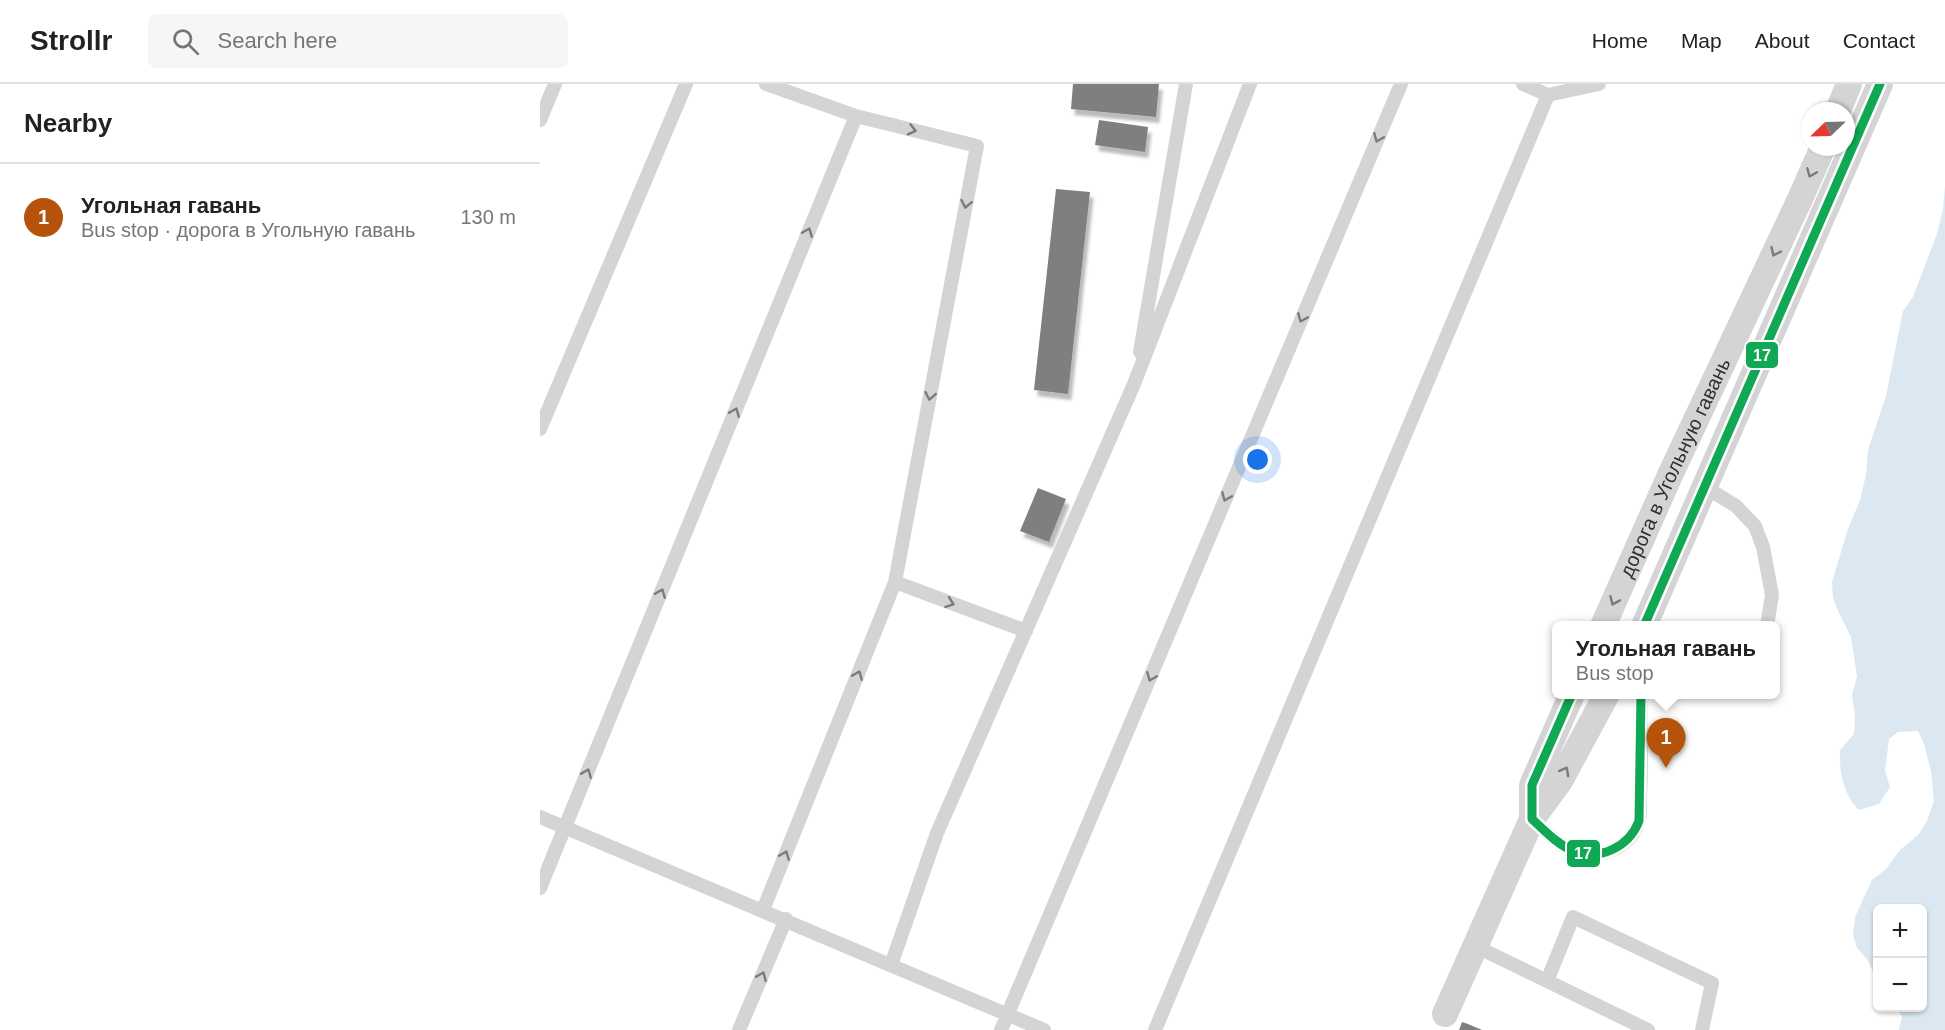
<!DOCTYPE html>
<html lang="en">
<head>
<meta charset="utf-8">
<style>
  body { margin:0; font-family:Helvetica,sans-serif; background:#f6f6f6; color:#222 }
  .controls { position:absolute; right:18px; bottom:18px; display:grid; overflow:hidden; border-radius:9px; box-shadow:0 2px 4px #0004 }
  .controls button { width:54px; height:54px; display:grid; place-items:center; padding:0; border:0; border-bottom:2px solid #e0e0e0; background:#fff; color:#222; font:30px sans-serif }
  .compass { position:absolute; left:1261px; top:18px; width:54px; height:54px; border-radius:50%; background:#fff; box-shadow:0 2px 4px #0004; rotate:247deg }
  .you { position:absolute; left:718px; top:376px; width:21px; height:21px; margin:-15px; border:4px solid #fff; border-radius:50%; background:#1a73e8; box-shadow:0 0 0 9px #1a73e833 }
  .badge { display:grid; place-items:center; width:39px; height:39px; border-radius:50%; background:#b45309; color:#fff; font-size:20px; font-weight:700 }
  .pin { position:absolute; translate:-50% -50px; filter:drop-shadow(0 2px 3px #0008) }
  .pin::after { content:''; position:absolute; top:32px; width:21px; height:18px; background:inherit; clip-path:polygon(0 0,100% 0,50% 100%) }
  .popup { position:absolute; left:1012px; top:537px; width:228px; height:78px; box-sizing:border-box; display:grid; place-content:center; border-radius:9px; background:#fff; filter:drop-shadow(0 2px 4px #0005); font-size:20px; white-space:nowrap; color:#767676 }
  .popup b { font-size:22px; color:#222 }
  .popup::after { content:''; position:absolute; left:50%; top:100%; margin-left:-12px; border:12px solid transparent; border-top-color:#fff }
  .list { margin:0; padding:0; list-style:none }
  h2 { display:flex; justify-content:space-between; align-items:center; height:78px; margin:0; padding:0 24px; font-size:26px }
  h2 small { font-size:20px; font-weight:400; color:#767676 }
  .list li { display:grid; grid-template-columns:39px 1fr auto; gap:18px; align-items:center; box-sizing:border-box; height:108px; padding:0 24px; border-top:2px solid #e0e0e0 }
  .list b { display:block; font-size:22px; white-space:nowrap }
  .list p { margin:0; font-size:20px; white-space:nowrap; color:#767676 }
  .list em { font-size:20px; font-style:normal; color:#767676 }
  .icon { flex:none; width:33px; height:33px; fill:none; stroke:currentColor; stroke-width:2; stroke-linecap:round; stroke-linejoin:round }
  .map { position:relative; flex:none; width:1405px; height:946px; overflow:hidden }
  header { display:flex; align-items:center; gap:36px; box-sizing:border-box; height:84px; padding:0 30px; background:#fff; border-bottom:2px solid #e0e0e0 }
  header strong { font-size:28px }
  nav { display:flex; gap:33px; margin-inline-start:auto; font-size:21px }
  .search { width:420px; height:54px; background:#f6f6f6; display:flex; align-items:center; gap:15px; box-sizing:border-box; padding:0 21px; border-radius:9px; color:#767676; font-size:22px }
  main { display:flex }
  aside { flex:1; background:#fff }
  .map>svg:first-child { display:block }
</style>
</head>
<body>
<header>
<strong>Strollr</strong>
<div class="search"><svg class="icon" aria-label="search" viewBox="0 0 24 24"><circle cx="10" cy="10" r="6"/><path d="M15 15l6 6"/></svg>Search here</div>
<nav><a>Home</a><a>Map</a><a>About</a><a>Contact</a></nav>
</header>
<main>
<aside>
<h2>Nearby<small></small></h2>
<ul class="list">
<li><span class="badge">1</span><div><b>Угольная гавань</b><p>Bus stop · дорога в Угольную гавань</p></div><em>130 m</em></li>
</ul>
</aside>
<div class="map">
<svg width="1405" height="946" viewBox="0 0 1405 946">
  <defs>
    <filter id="shadow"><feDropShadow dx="3.5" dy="6" stdDeviation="1.5" flood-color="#0004"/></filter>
  </defs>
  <rect width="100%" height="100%" fill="#fff"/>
  <!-- water -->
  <path fill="#dbe8f1" d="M1405 102V946H1359L1362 933 1357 924H1382V824H1338L1337 896 1327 875 1317 864 1313 851 1315 833 1332 796 1346 785 1360 766 1378 751 1387 737 1394 717 1391 687 1384 660 1378 647 1358 648 1349 655 1345 687 1350 703 1339 720 1319 726C1303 711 1299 687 1300 666L1314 650 1315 633 1312 611 1317 592 1311 553 1299 529 1293 514 1292 498 1308 445 1320 416 1326 391 1328 366 1346 312 1363 227 1373 213 1397 150 1403 125Z"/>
  <!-- building -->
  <path fill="#7f7f7f" filter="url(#shadow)" d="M533 0H619L616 33 531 25Z
    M559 36 608 43 605 68 555 61Z
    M516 105 550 108 528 310 494 306Z
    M498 404 526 415 509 458 480 447Z
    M922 938 928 940 942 946H919Z"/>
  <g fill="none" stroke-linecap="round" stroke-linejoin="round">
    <!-- lane -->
    <path stroke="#d4d4d4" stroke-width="14" d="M983 0 1008 11 1059 0
      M0 36 15 0
      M600 268 646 0
      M0 345 146 0
      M1165 403 1196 422 1215 442 1223 463 1232 511 1227 542
      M355 498 486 547
      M0 733 504 946
      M992 735C1002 744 1013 756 1024 762 1048 778 1088 769 1098 740 1101 732 1100 720 1100 712 1102 678 1100 645 1101 610
      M0 804 316 32
      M223 826 355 498 437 62 316 32 226 0
      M935 862 1108 946
      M351 881 397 749 594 300 710 0
      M1007 897 1033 833 1172 899 1162 946
      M199 946 246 835
      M461 946 861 0
      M615 946 1008 11"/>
    <!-- street -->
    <g stroke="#d4d4d4" stroke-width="26">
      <path d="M1298 27 1309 0"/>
      <path id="s1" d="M1063 542 1131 389 1260 115 1283 63"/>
      <path d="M1104 542 1340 0"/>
      <path d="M992 735V701L1032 610"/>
      <path d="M905 930 992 735 1020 697 1067 610"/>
    </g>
    <!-- bus-1 casing -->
    <g stroke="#fff" stroke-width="14">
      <path id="bus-1" d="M1104 542 1340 0
        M1032 610 992 701V735C1005 747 1017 760 1033 767 1060 777 1089 763 1099 737L1101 610"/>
    </g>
    <!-- bus-1 -->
    <use href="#bus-1" stroke="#10a855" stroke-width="9"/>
  </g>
  <!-- one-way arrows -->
  <defs><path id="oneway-chevron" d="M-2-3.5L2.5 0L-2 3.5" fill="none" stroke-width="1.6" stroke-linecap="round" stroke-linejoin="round" transform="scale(1.5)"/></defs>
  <g stroke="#7a7a7a">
    <use href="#oneway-chevron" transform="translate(372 46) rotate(14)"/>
    <use href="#oneway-chevron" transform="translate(838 54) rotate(113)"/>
    <use href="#oneway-chevron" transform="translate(1271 89) rotate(113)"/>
    <use href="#oneway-chevron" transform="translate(426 120) rotate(101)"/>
    <use href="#oneway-chevron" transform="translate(268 148) rotate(-68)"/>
    <use href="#oneway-chevron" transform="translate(1235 168) rotate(115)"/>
    <use href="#oneway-chevron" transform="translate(762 234) rotate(113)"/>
    <use href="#oneway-chevron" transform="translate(390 312) rotate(101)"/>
    <use href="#oneway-chevron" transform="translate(195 328) rotate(-68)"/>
    <use href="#oneway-chevron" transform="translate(686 413) rotate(113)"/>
    <use href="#oneway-chevron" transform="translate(121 509) rotate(-68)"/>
    <use href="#oneway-chevron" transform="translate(1074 517) rotate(114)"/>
    <use href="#oneway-chevron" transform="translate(410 519) rotate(20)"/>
    <use href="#oneway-chevron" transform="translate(318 591) rotate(-68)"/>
    <use href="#oneway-chevron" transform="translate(611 593) rotate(113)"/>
    <use href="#oneway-chevron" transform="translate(1025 687) rotate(-61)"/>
    <use href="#oneway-chevron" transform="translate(47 689) rotate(-68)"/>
    <use href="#oneway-chevron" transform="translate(245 771) rotate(-68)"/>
    <use href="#oneway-chevron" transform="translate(222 892) rotate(-67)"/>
  </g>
  <g text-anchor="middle" stroke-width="6" stroke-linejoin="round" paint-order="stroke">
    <!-- street labels -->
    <g font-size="20" fill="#303030" stroke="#fff">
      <text dy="7" stroke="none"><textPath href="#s1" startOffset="174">дорога в Угольную гавань</textPath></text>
    </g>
  </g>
  <g stroke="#fff" stroke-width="2">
    <rect x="1205" y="257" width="34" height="28" rx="6" fill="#10a855"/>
    <rect x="1026" y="755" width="35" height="29" rx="6" fill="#10a855"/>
  </g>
  <g font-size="16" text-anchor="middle" font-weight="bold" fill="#fff">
    <text x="1222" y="277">17</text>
    <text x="1043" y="775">17</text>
  </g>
</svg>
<div class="controls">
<button>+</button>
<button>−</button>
</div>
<svg class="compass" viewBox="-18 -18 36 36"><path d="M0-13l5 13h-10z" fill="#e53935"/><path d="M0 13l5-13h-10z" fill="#767676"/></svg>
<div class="you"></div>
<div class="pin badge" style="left:1126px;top:684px">1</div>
<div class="popup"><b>Угольная гавань</b>Bus stop</div>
</div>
</main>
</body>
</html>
